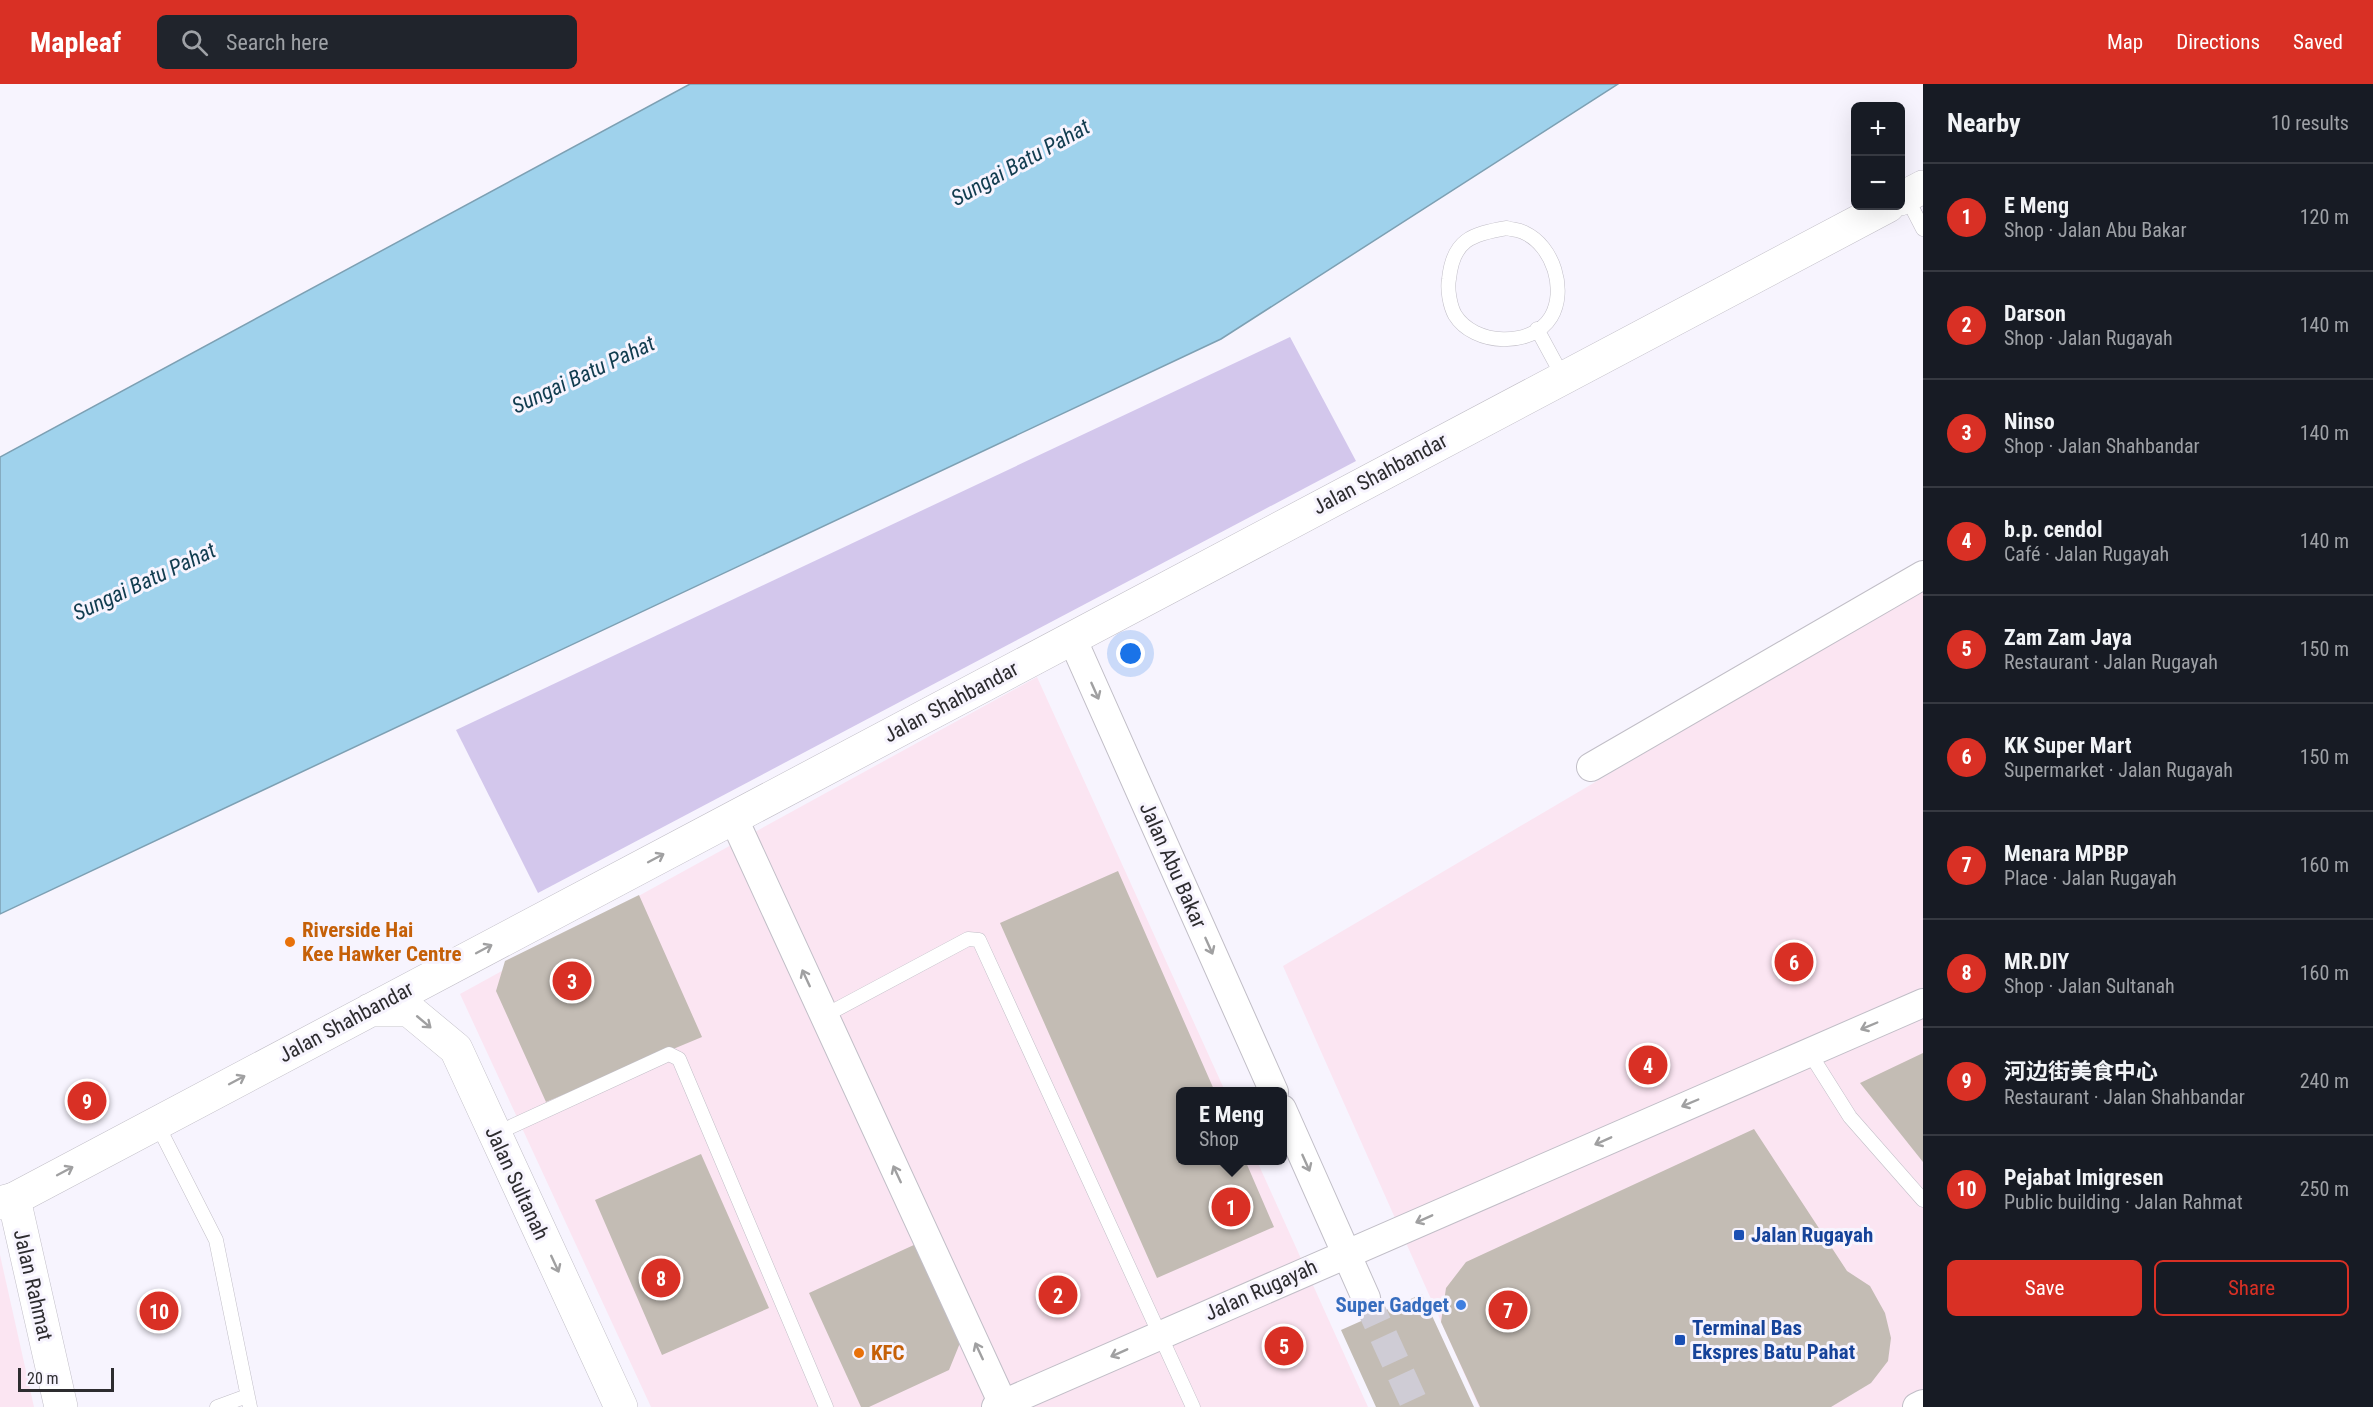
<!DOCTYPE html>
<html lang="en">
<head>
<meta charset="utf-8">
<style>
  body { margin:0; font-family:"Roboto Condensed","Noto Sans SC",sans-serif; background:#20242c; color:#f1f3f6 }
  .controls { position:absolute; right:18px; top:18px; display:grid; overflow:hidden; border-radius:9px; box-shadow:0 6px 24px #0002 }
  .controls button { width:54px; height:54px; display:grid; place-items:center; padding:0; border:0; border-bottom:2px solid #363941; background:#171b24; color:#f1f3f6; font:30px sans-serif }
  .scale { position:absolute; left:18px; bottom:15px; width:96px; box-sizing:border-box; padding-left:6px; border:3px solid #2d2c2f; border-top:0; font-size:16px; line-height:21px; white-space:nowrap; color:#2d2c2f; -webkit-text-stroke:4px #f7f4fe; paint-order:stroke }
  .you { position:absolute; left:1131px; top:570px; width:21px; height:21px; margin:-15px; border:4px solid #fff; border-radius:50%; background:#1a73e8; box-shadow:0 0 0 9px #1a73e833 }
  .badge { display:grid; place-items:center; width:39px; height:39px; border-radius:50%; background:#d93025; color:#fff; font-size:20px; font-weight:700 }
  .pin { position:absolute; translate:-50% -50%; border:3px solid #fff; box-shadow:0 2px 6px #0006 }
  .popup { position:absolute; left:1176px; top:1003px; width:111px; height:78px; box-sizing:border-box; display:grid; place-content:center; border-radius:9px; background:#171b24; filter:drop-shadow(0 2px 4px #0005); font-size:20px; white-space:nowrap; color:#9ea1a6 }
  .popup b { font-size:22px; color:#f1f3f6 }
  .popup::after { content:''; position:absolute; left:50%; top:100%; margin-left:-12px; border:12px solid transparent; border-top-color:#171b24 }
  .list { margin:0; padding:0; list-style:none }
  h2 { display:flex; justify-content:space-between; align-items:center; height:78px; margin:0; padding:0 24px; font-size:26px }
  h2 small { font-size:20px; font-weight:400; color:#9ea1a6 }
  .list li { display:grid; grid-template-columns:39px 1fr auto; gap:18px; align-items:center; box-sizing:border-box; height:108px; padding:0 24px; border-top:2px solid #363941 }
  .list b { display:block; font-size:22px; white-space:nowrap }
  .list p { margin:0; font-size:20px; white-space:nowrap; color:#9ea1a6 }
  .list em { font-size:20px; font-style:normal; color:#9ea1a6 }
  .actions { display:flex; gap:12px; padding:18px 24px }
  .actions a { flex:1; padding:14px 0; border:2px solid #d93025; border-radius:9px; text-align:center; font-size:21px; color:#d93025 }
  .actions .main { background:#d93025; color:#fff }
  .icon { flex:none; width:33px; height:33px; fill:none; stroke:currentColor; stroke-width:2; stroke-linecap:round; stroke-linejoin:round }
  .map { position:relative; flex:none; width:1923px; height:1323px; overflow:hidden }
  header { display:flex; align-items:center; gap:36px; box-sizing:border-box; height:84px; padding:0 30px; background:#d93025; color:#fff }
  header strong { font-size:28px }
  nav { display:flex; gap:33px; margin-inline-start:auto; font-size:21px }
  .search { width:420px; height:54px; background:#20242c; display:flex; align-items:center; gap:15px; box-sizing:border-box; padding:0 21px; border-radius:9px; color:#9ea1a6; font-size:22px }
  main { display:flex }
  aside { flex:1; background:#171b24 }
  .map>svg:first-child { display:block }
</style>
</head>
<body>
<header>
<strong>Mapleaf</strong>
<div class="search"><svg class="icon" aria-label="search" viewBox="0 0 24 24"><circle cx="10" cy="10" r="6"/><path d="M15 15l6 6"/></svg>Search here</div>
<nav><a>Map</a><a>Directions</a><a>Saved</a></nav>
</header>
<main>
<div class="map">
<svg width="1923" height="1323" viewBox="0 0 1923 1323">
  <rect width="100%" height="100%" fill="#f7f4fe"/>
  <!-- commercial -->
  <path fill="#fbe5f2" d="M1923 505V1323H1479L1283 882Z
    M1037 593 1225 1007 1180 1008V1076L1257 1077 1368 1323H651L460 910Z
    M0 1171 34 1323H0Z"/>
  <!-- green -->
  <path fill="#d3c7ec" d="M1290 253 1356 377 538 809 456 646Z"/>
  <!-- water -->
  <path fill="#9fd2ec" stroke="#7da0b3" stroke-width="1.5" d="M690 0H1618L1221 255 0 830V373Z"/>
  <!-- building -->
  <path fill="#c3bcb4" d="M1118 787 1215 1008H1180V1076H1245L1274 1143 1157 1194 1000 839Z
    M639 811 702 953 546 1018 496 907 505 877Z
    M1923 969V1078L1860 999Z
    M1754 1045 1847 1187 1870 1202 1885 1229 1891 1254 1888 1277 1871 1299 1831 1323H1480L1441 1238 1446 1204 1466 1178Z
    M701 1070 769 1224 662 1271 595 1116Z
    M916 1160 960 1259 949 1286 869 1323H861L809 1209Z
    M1422 1210 1474 1323H1376L1341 1246Z"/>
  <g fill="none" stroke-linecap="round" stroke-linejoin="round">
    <!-- street-tunnel -->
    <path stroke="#cfccd5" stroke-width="28" stroke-dasharray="28 14" stroke-linecap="butt" d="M1366 1214 1416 1323"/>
    <!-- lane casing -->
    <g stroke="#c1bec7" stroke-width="15">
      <path id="lane" d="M1906 112 1923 145
        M1507 144C1513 146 1520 146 1525 149 1553 162 1567 206 1551 233 1532 264 1474 262 1455 231 1450 222 1447 205 1449 195 1453 156 1471 150 1507 144Z
        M1537 245 1563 293
        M824 932 968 855 979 856 1193 1323
        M1809 968 1850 1033 1923 1116
        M157 1040 216 1156 250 1323
        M495 1050 669 970 679 975 826 1323
        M217 1323 247 1312"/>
    </g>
    <!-- street casing -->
    <g stroke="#c1bec7" stroke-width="30">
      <path id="street" d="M1072 554 1274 1008
        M1591 683 1923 491
        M733 733 1003 1320
        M1282 1025 1366 1214
        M996 1323 1923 919
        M1917 1323 1923 1320"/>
    </g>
    <!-- secondary casing -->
    <g stroke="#c1bec7" stroke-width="34">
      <path id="secondary" d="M1900 115 1923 103
        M370 926H409L456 965 621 1323
        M14 1115 1888 122"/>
    </g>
    <!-- primary casing -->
    <g stroke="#c1bec7" stroke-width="34">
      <path id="primary" d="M0 1119 14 1115 61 1323"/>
    </g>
    <!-- lane -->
    <use href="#lane" stroke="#fff" stroke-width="14"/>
    <!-- street -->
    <use href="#street" stroke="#fff" stroke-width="28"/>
    <!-- secondary -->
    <use href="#secondary" stroke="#fff" stroke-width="33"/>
    <!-- primary -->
    <use href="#primary" stroke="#fff" stroke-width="33"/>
  </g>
  <!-- one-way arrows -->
  <defs><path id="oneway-shaft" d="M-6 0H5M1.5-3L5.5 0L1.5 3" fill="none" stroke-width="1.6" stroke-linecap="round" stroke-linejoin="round" transform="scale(1.5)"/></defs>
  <g stroke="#a0a0a1">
    <use href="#oneway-shaft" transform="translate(1095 607) rotate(66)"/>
    <use href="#oneway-shaft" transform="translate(656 774) rotate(-28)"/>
    <use href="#oneway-shaft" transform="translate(1209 862) rotate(66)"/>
    <use href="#oneway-shaft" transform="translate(484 865) rotate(-28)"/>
    <use href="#oneway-shaft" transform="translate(806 894) rotate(-115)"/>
    <use href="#oneway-shaft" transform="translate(424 938) rotate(40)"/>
    <use href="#oneway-shaft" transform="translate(1869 942) rotate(157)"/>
    <use href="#oneway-shaft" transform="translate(237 996) rotate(-28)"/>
    <use href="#oneway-shaft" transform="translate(1690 1019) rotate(157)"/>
    <use href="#oneway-shaft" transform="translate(1603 1057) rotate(156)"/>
    <use href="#oneway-shaft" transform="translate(1306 1079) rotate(66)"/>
    <use href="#oneway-shaft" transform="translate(65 1087) rotate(-28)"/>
    <use href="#oneway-shaft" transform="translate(897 1090) rotate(-115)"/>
    <use href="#oneway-shaft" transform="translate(1424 1135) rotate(156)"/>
    <use href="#oneway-shaft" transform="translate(555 1180) rotate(65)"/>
    <use href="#oneway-shaft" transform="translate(979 1267) rotate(-115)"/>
    <use href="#oneway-shaft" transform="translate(1119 1269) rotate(156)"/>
  </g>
  <!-- markers -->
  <g fill="#e8710a" stroke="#f7f4fe" stroke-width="2">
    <circle cx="290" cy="858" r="6"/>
    <circle cx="859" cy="1269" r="6"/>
  </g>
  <g fill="#1a4fb4" stroke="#f7f4fe" stroke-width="2">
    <rect x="1733" y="1145" width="12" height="12" rx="3"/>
    <rect x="1674" y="1250" width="12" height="12" rx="3"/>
  </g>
  <circle fill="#3f7fe0" stroke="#f7f4fe" stroke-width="2" cx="1461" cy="1221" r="6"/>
  <g text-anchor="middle" stroke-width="6" stroke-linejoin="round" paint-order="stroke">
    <!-- street labels -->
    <g font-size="21" fill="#2d2c2f" stroke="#f7f4fe">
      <text transform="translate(1380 390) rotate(-28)" y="7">Jalan Shahbandar</text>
      <text transform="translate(951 618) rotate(-28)" y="7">Jalan Shahbandar</text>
      <text transform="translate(1173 781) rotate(66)" y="7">Jalan Abu Bakar</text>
      <text transform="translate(346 938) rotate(-28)" y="7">Jalan Shahbandar</text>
      <text transform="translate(517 1099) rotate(65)" y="7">Jalan Sultanah</text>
      <text transform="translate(33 1201) rotate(77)" y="7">Jalan Rahmat</text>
      <text transform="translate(1261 1206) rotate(-24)" y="7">Jalan Rugayah</text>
    </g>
    <!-- food labels -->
    <g font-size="21" font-weight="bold" fill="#c56008" stroke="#f7f4fe" text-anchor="start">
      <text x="302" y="853">Riverside Hai<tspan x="302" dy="24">Kee Hawker Centre</tspan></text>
      <text x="871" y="1276">KFC</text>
    </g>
    <!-- transit labels -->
    <g font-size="21" font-weight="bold" fill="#164399" stroke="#f7f4fe" text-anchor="start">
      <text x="1751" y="1158">Jalan Rugayah</text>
      <text x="1692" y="1251">Terminal Bas<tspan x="1692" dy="24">Ekspres Batu Pahat</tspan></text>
    </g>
    <!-- shop labels -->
    <g font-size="21" font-weight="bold" fill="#366cbe" stroke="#f7f4fe" text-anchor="end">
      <text x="1449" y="1228">Super Gadget</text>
    </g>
    <!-- water labels -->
    <g font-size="22" font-style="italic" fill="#113c4f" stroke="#f7f4fe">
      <text transform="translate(1020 78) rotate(-29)" y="8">Sungai Batu Pahat</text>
      <text transform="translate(583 290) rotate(-25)" y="8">Sungai Batu Pahat</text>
      <text transform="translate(144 497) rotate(-25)" y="8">Sungai Batu Pahat</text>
    </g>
  </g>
</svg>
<div class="controls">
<button>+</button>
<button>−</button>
</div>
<div class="scale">20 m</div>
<div class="you"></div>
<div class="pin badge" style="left:1231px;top:1123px">1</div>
<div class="popup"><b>E Meng</b>Shop</div>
<div class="pin badge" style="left:1058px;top:1211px">2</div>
<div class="pin badge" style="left:572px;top:897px">3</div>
<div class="pin badge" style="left:1648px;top:981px">4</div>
<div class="pin badge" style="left:1284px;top:1262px">5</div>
<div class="pin badge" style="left:1794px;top:878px">6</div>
<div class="pin badge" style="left:1508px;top:1226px">7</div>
<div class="pin badge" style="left:661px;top:1194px">8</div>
<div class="pin badge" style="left:87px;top:1017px">9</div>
<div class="pin badge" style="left:159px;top:1227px">10</div>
</div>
<aside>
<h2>Nearby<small>10 results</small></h2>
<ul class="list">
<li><span class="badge">1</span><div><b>E Meng</b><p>Shop · Jalan Abu Bakar</p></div><em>120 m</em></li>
<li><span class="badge">2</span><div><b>Darson</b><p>Shop · Jalan Rugayah</p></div><em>140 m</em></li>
<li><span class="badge">3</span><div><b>Ninso</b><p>Shop · Jalan Shahbandar</p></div><em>140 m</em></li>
<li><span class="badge">4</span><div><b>b.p. cendol</b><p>Café · Jalan Rugayah</p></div><em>140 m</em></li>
<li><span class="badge">5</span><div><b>Zam Zam Jaya</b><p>Restaurant · Jalan Rugayah</p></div><em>150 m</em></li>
<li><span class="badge">6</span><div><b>KK Super Mart</b><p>Supermarket · Jalan Rugayah</p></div><em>150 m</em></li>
<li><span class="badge">7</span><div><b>Menara MPBP</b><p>Place · Jalan Rugayah</p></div><em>160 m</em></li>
<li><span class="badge">8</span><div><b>MR.DIY</b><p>Shop · Jalan Sultanah</p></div><em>160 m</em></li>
<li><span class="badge">9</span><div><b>河边街美食中心</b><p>Restaurant · Jalan Shahbandar</p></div><em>240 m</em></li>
<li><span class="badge">10</span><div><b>Pejabat Imigresen</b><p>Public building · Jalan Rahmat</p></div><em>250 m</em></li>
</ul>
<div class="actions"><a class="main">Save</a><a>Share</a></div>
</aside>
</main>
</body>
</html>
